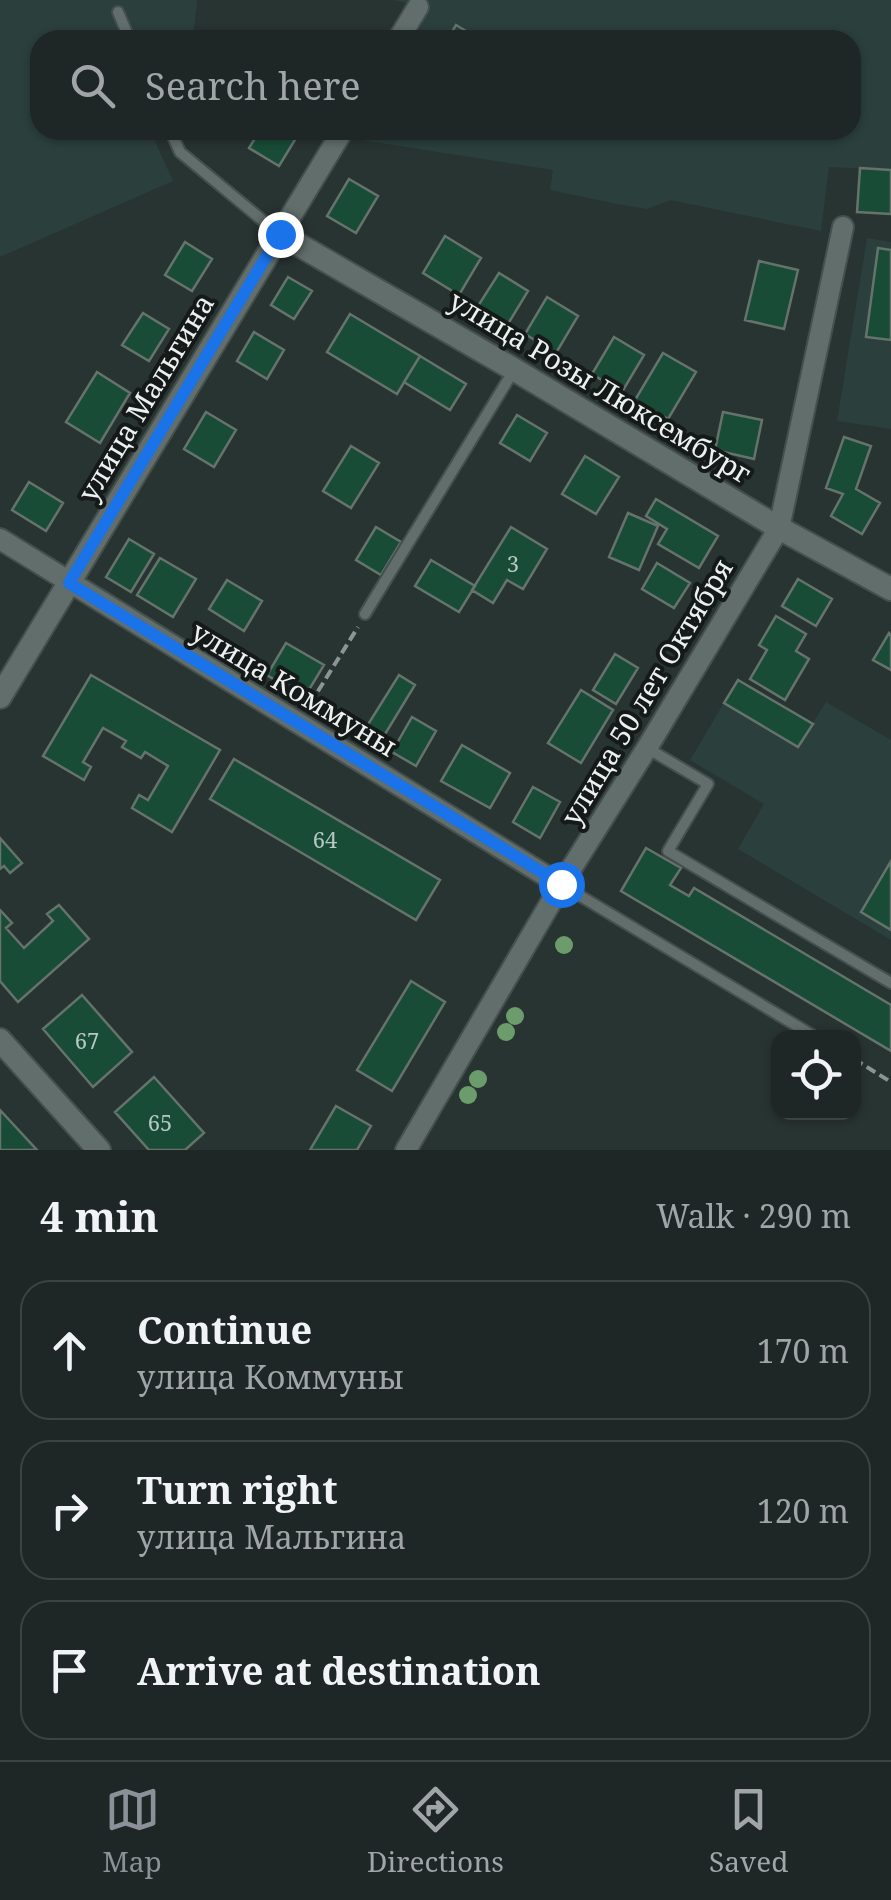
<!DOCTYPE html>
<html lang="en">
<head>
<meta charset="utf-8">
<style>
  body { margin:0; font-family:"Noto Serif",serif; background:#2b3332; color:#f1f3f6 }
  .controls { position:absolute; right:30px; bottom:30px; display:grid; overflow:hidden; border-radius:20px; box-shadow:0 2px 8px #0004 }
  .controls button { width:90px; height:90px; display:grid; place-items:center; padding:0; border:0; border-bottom:2px solid #3c4443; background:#1e2726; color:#f1f3f6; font:50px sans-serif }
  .stop { position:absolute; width:30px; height:30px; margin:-22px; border:8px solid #1a73e8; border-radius:50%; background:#fff }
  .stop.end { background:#1a73e8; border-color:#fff; box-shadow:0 2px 10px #0008 }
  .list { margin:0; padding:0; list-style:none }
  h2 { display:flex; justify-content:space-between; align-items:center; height:130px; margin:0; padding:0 40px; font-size:42px }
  h2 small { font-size:32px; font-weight:400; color:#a1a5a7 }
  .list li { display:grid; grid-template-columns:65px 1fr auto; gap:30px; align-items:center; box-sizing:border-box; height:140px; margin:0 20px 20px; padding:0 20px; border:2px solid #3c4443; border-radius:30px }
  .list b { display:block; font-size:38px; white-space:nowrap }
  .list p { margin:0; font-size:32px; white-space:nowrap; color:#a1a5a7 }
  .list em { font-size:32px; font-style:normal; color:#a1a5a7 }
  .icon { flex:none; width:55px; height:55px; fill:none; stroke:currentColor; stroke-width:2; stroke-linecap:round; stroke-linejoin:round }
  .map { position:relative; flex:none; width:891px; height:1150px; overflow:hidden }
  .search { position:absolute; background:#1e2726; box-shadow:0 2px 8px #0004; left:30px; right:30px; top:30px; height:110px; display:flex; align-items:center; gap:25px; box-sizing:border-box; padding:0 35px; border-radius:30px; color:#a1a5a7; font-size:38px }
  .sheet { height:610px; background:#1e2726 }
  nav { display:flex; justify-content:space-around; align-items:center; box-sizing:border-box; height:140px; border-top:2px solid #3c4443; background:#1e2726; font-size:28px; color:#a1a5a7 }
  nav a { display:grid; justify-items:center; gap:5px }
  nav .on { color:#8c9099 }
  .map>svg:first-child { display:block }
</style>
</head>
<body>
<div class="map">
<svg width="891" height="1150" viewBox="0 0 891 1150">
  <rect width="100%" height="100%" fill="#283432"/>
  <!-- built -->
  <path fill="#2b3f3c" d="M0 0H197L193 40H40V130H150L173 181 0 257Z
    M394 0H891V170L829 167 821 231 670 200 647 209 617 204 550 190 553 170 361 140 366 130H851V40H414L429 9Z
    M867 238 891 242V429L837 421Z
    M826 702 891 740V940L738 849 764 804 690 760 724 703 798 747Z"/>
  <!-- building -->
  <path fill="#184c37" stroke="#66726c" stroke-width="2.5" d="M456 25 481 40H447Z
    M260 130H301L279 166 249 148Z
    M860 168 891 170V214L857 212Z
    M349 179 378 196 356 233 327 216Z
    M445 236 481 258 459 295 423 273Z
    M185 242 212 259 192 291 165 275Z
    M878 248 891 250V340L866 337Z
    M759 261 798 270 784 329 745 320Z
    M499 273 528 291 508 324 478 306Z
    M288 277 312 291 294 319 271 305Z
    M547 297 578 316 556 353 525 334Z
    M143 313 169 329 149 361 122 345Z
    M350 314 420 356 397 394 327 352Z
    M254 332 284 350 267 379 237 361Z
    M614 337 644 355 622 392 592 374Z
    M663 353 696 372 668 419 635 400Z
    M420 356 466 384 450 410 404 382Z
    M97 372 130 393 100 443 66 422Z
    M206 412 236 430 214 467 184 449Z
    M723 412 762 420 754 459 715 450Z
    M517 415 547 433 530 461 500 443Z
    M844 437 871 446 856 489 880 503 862 534 831 516 843 494 826 488Z
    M351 446 379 463 351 508 323 491Z
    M585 456 619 477 596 514 562 494Z
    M29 482 63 503 46 531 12 510Z
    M656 499 718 536 699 568 658 544 667 529 646 516Z
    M628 513 658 526 639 570 609 557Z
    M376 527 401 542 381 575 356 560Z
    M511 527 547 549 523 589 507 580 493 603 472 590Z
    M129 539 154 554 131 592 106 577Z
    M160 558 196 579 173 617 137 595Z
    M431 560 475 586 459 612 415 586Z
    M657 563 690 583 674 608 642 589Z
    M798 579 832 599 816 626 782 606Z
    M227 580 262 601 244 631 209 609Z
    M776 616 806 634 796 651 809 659 785 700 750 679 767 650 759 645Z
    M889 633 891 635V670L873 660Z
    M286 643 324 665 304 698 267 675Z
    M615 654 638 668 616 704 593 690Z
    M91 675 220 750 172 832 132 808 139 795 148 800 168 766 145 752 141 758 122 747 126 741 103 728 83 762 91 767 84 780 43 756Z
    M399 675 415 685 379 744 362 734Z
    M738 680 813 724 798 747 724 703Z
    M581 690 613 710 581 763 548 743Z
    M412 717 436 731 416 766 392 752Z
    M462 745 510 773 490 808 441 781Z
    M234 759 440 880 416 920 210 799Z
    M533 787 560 802 540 838 513 822Z
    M0 838 22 863 10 873 4 866 0 869Z
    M646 848 681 868 670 885 689 896 694 888 891 1005V1051L621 891Z
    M891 861V930L861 912Z
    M59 905 89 939 18 1002 0 981V910L12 923 6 928 24 948 53 921 47 914Z
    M411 981 445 1002 392 1091 357 1070Z
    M82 995 132 1052 93 1087 43 1029Z
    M154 1077 204 1133 185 1150H149L115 1112Z
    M336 1106 371 1126 357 1150H310Z
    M0 1110 37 1150H0Z"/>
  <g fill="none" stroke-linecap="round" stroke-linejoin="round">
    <!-- service casing -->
    <g stroke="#454f4d" stroke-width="14">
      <path id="service" d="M118 12 130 40
        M170 130 180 152 279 234
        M365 614 514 370
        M647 748 708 784 668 851 891 983
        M562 885 817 1038"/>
    </g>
    <!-- minor casing -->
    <g stroke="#454f4d" stroke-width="24">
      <path id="minor" d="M398 40 418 7
        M280 234 343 130
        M0 539 561 885
        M406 1150 561 885 647 748 779 528 843 227"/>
    </g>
    <!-- tertiary casing -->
    <g stroke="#454f4d" stroke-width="26">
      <path id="tertiary" d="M0 697 280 234 515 370 779 528 891 589
        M0 1040 99 1150"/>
    </g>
    <!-- path -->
    <path stroke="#8c9593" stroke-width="4" stroke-dasharray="10 5" stroke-linecap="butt" d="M310 704 358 627
      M854 1059 891 1082"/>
    <!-- service -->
    <use href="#service" stroke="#616e6c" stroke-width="10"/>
    <!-- minor -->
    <use href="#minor" stroke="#616e6c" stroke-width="20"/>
    <!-- tertiary -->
    <use href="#tertiary" stroke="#616e6c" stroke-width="22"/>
  </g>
  <!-- trees -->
  <g fill="#6c9c6b">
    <circle cx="564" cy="945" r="9"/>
    <circle cx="515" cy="1016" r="9"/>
    <circle cx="506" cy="1032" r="9"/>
    <circle cx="478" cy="1079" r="9"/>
    <circle cx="468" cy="1095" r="9"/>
  </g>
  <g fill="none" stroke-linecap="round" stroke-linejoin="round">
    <!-- route -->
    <path stroke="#1a73e8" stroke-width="12" d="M280 234 69 583 561 884"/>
  </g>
  <g text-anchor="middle" stroke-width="8" stroke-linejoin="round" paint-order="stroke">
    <!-- number labels -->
    <g font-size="22" fill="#b6c8c2">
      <text x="513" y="572">3</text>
      <text x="325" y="848">64</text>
      <text x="87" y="1049">67</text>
      <text x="160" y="1131">65</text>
    </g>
    <!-- street labels -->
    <g font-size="28" fill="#eaf1f0" stroke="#151a19">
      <text transform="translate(600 387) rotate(31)" y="10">улица Розы Люксембург</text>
      <text transform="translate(146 398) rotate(-59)" y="10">улица Мальгина</text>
      <text transform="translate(294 689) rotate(31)" y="10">улица Коммуны</text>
      <text transform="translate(647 692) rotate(-59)" y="10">улица 50 лет Октября</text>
    </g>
  </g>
</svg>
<div class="controls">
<button><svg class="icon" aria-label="locate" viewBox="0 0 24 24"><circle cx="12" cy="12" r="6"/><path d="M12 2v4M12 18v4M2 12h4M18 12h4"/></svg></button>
</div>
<div class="stop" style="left:561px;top:884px"></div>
<div class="stop end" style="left:280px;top:234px"></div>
<div class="search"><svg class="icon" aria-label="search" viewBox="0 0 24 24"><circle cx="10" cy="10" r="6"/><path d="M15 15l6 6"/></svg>Search here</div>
</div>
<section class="sheet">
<h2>4 min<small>Walk · 290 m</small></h2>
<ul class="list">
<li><svg class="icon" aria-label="ahead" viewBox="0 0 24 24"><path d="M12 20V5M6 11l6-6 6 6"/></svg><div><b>Continue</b><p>улица Коммуны</p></div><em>170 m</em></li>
<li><svg class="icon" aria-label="right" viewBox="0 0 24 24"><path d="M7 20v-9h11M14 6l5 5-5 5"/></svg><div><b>Turn right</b><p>улица Мальгина</p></div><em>120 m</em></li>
<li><svg class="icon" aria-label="arrive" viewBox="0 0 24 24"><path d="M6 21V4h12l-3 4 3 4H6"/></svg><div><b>Arrive at destination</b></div></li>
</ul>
</section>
<nav>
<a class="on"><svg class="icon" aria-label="map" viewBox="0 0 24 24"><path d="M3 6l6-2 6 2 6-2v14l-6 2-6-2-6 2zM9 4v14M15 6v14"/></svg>Map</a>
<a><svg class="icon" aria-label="directions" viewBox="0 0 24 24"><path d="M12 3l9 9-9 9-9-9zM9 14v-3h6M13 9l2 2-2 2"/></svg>Directions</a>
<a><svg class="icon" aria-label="saved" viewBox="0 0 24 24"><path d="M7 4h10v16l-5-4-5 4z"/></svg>Saved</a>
</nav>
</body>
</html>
